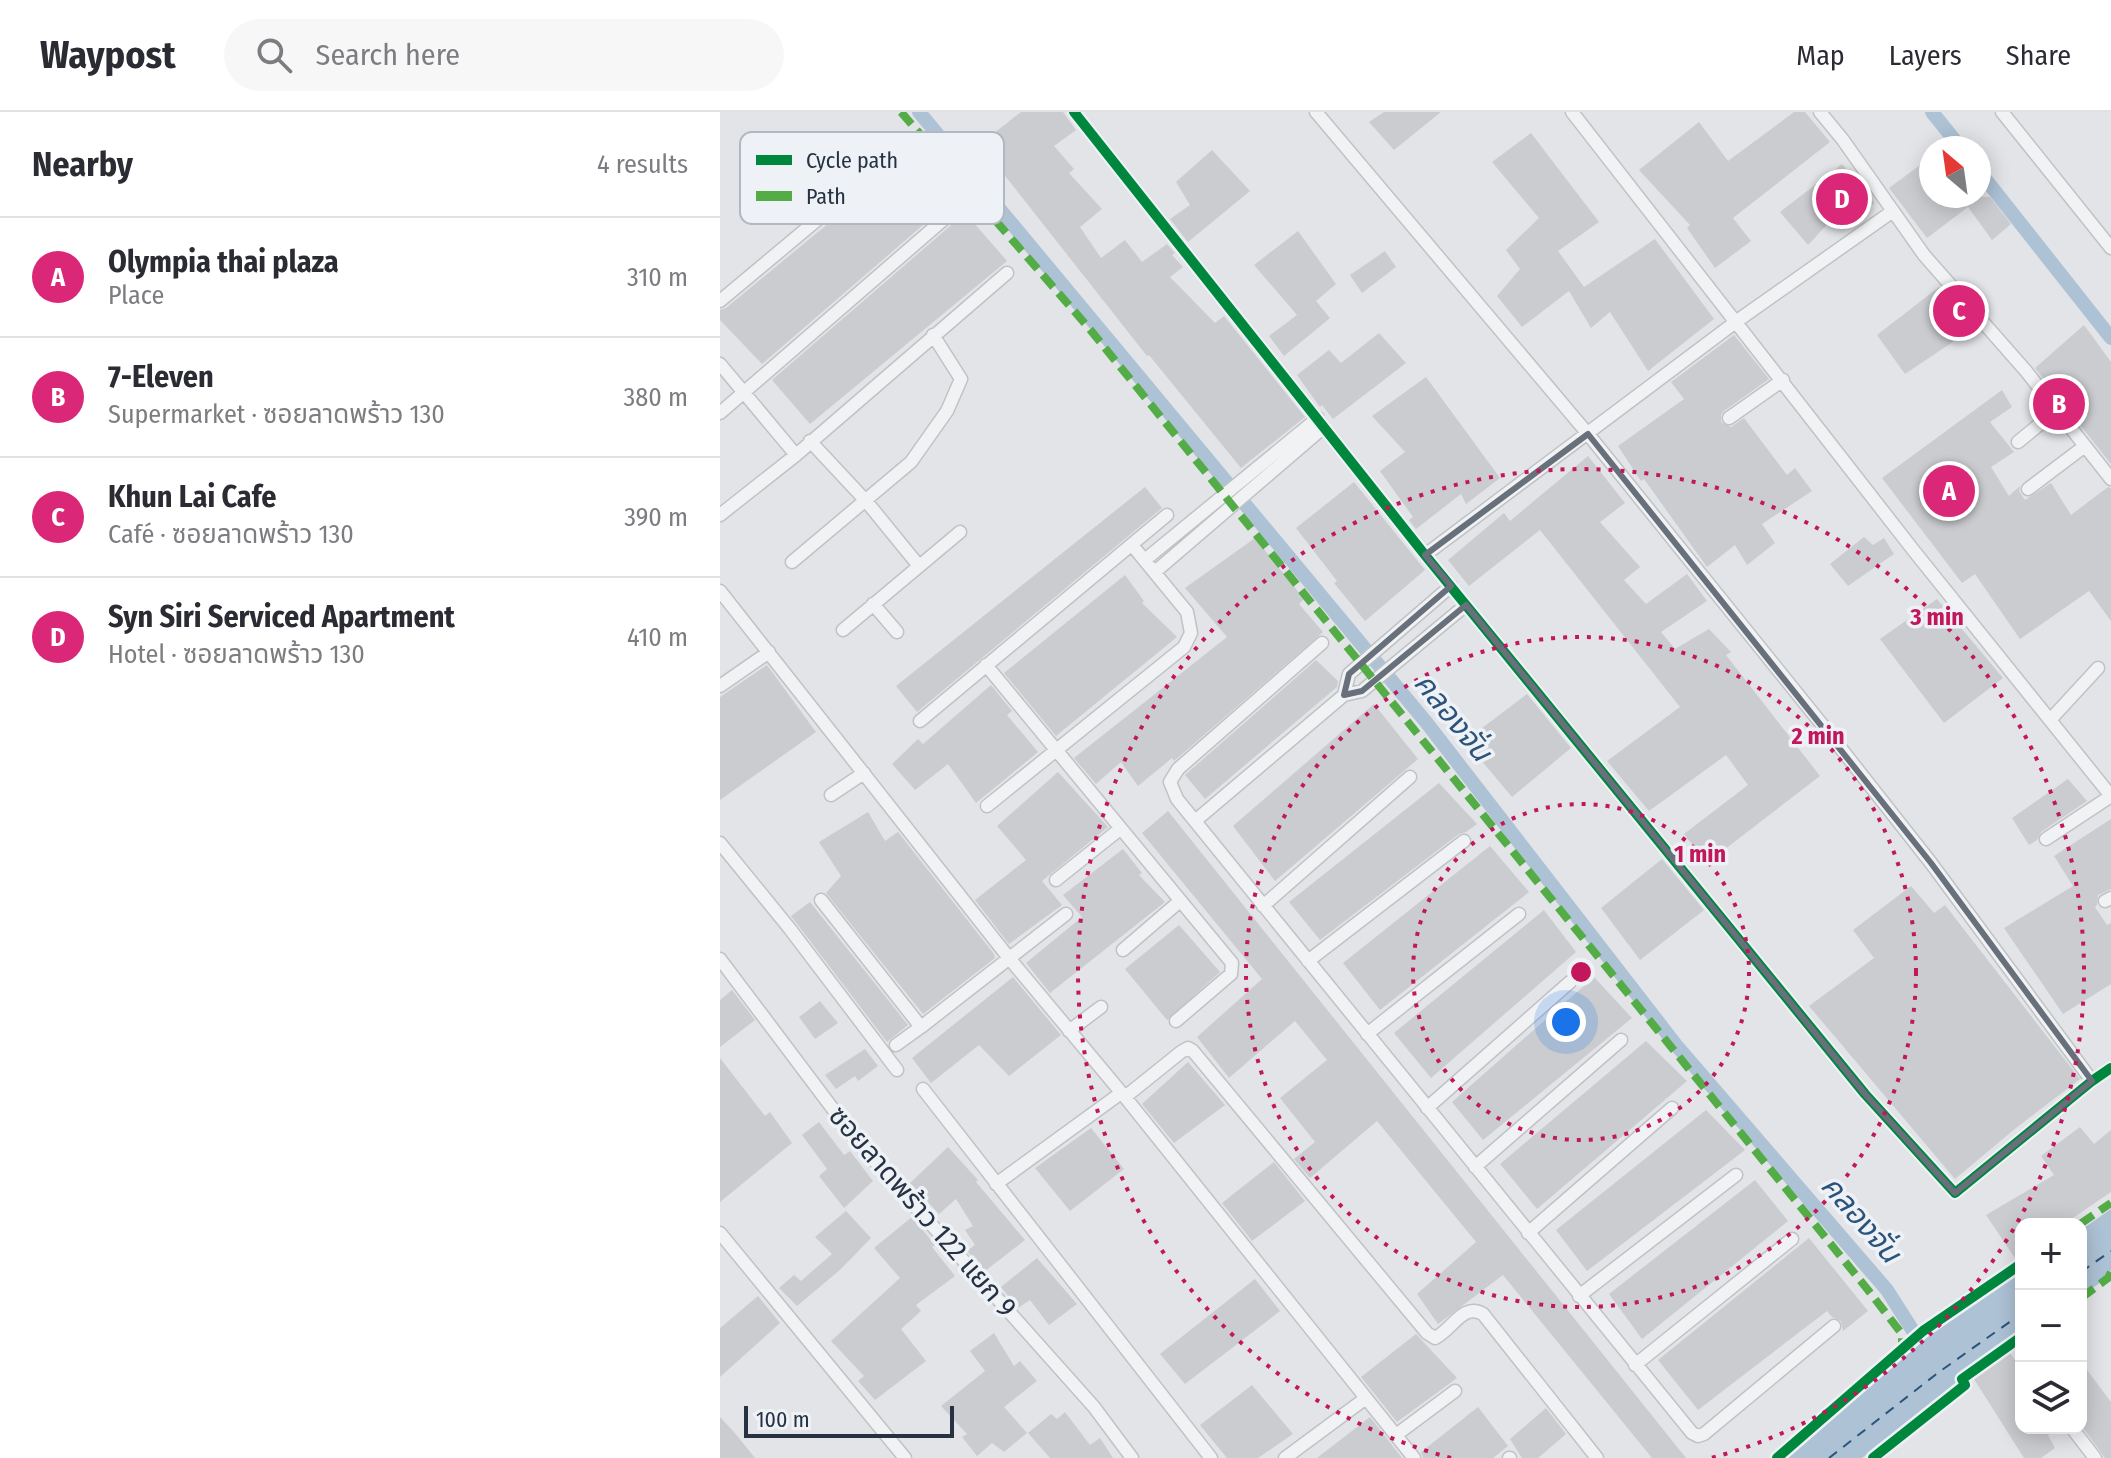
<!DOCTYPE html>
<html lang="en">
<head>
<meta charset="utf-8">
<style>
  body { margin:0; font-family:"Fira Sans Condensed","Noto Sans Thai",sans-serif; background:#f7f7f7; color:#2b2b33 }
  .controls { position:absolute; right:24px; bottom:24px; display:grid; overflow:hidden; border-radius:16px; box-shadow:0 4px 20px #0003 }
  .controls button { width:72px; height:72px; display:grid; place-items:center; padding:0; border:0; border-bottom:2px solid #e1e1e2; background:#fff; color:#2b2b33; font:40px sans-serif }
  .compass { position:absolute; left:1199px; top:24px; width:72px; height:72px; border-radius:50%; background:#fff; box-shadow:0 4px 20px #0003; rotate:331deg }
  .scale { position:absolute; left:24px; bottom:20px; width:210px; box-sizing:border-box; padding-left:8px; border:4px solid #263242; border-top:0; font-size:22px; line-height:28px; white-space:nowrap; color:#263242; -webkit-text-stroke:6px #eef2f7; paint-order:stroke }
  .you { position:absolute; left:846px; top:910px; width:28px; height:28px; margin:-20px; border:6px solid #fff; border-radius:50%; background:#1a73e8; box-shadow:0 0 0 12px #1a73e833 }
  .badge { display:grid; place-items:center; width:52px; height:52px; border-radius:50%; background:#db2777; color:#fff; font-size:26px; font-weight:700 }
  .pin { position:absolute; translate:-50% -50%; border:4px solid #fff; box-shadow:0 2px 8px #0006 }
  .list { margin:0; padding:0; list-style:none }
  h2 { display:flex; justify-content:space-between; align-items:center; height:104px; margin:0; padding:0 32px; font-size:34px }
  h2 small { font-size:26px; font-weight:400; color:#7c7c81 }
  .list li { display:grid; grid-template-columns:52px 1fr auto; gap:24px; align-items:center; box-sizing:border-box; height:120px; padding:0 32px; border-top:2px solid #e1e1e2 }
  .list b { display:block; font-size:30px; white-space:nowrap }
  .list p { margin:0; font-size:26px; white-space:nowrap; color:#7c7c81 }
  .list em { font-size:26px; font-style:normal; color:#7c7c81 }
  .icon { flex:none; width:44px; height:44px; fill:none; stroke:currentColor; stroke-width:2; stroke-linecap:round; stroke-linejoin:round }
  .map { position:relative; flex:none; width:1391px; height:1346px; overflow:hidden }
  header { display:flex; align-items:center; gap:48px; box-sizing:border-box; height:112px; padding:0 40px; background:#fff; border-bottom:2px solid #e1e1e2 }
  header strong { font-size:38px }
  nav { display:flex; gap:44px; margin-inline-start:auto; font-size:28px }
  .search { width:560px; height:72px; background:#f7f7f7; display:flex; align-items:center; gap:20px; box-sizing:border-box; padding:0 28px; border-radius:44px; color:#7c7c81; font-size:30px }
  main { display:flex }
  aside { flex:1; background:#fff }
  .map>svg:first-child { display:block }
</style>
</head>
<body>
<header>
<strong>Waypost</strong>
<div class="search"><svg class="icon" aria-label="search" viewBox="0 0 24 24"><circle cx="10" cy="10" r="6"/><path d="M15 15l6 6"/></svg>Search here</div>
<nav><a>Map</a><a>Layers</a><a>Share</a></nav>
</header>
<main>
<aside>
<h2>Nearby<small>4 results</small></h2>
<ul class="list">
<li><span class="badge">A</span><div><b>Olympia thai plaza</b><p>Place</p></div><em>310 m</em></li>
<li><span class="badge">B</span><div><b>7-Eleven</b><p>Supermarket · ซอยลาดพร้าว 130</p></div><em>380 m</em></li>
<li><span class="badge">C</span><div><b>Khun Lai Cafe</b><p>Café · ซอยลาดพร้าว 130</p></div><em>390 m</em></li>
<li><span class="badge">D</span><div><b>Syn Siri Serviced Apartment</b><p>Hotel · ซอยลาดพร้าว 130</p></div><em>410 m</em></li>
</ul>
</aside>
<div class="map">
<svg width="1391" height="1346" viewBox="0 0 1391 1346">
  <rect width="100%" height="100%" fill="#e2e4e7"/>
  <!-- water -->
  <path fill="#adc2d5" d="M1391 1097V1158L1387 1166 1361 1184V1118Z
    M1301 1160V1222L1237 1267 1239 1273 1142 1346H1062L1206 1222Z"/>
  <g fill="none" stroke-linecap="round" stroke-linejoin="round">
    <!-- canal -->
    <path stroke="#adc2d5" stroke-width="14" d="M199 0 706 610 956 933 1167 1178 1209 1244
      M1212 0 1241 36
      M1259 59 1391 226"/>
    <!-- ferry -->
    <path stroke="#2c537a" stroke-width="2" stroke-dasharray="10 8" stroke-linecap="butt" d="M1361 1160 1391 1139
      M1109 1346 1219 1260 1301 1202"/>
  </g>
  <!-- building -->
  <path fill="#cacccf" d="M301 0H343L356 18 334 34 354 57 349 61 382 97 360 115 381 146 405 128 422 150 447 132 455 141 452 143 463 155 450 165 495 211 504 204 585 305 521 356 429 243 427 244 260 32Z
    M664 0H721L674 38 649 10Z
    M1074 0H1085L1110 30 1013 106 1031 129 995 156 967 116 970 113 919 58 979 10 1008 49Z
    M811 21 879 110 838 139 864 175 935 127 994 207 928 259 890 200 871 216 849 179 802 215 777 184 800 157 786 138 819 106 772 50Z
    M492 38 530 79 468 130 450 107 470 93 456 70Z
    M196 39 237 84 233 87 287 149 90 312 52 268 237 108 240 103 238 96 233 92 225 94 42 252 0 208V198L6 196Z
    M1211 45V84L1270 85 1291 112 1272 128 1248 95 1207 126 1169 76Z
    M1122 52 1154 91 1134 108 1119 110 1115 104 1088 133 1060 100Z
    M578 119 616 172 596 189 610 206 564 244 549 224 577 203 534 153Z
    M665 139 676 155 642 181 630 163Z
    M1219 175 1255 215 1185 262 1157 223Z
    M1364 213 1391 250V352L1315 256Z
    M659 221 686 251 613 307 602 293 600 295 577 263 609 238 621 251Z
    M1014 223 1049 267 1004 299 1001 303V310L1011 315 1024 306 1067 363 1075 356 1092 379 1042 412 1055 431 1027 453 1015 433 987 455 924 367 921 369 898 334 964 287 951 270Z
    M706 265 780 366 746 392 741 382 696 417 689 408 693 405 660 359 685 340 652 304Z
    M1282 278 1292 295 1270 310 1294 340 1271 355 1289 384 1300 374 1299 379 1305 388 1331 371 1351 403 1388 375 1391 376V509L1369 479 1300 527 1255 462 1242 471 1162 366Z
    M868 344 905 391 880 410 920 455 904 468 926 492 967 462 987 489 941 520 955 537 989 517 1011 540 1006 543 1100 664 987 751 964 722 1028 673 1006 643 929 699 887 649 960 595 820 418 749 474 728 448 784 401 790 409Z
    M634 370 705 458 645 509 614 471 617 469 576 416Z
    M425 375 442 396 197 600 176 574Z
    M1144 425 1153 433 1164 426 1174 442 1128 474 1110 452Z
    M535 426 584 487 579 492 603 520 454 649 452 646 418 674 401 650 376 672 354 646 507 525 465 476Z
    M405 463 424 489 422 491 457 525 336 624 284 561Z
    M1217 487 1283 566 1224 611 1160 527Z
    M596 548 618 569 617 575 485 687 465 663Z
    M47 553 96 620 0 688V585Z
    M271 573 292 599 287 603 318 640 256 691 228 652 195 678 172 652 198 627 203 632Z
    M807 582 851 636 792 685 745 629Z
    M654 592 698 647 555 769 513 714Z
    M338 660 388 715 322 769 342 793 289 832 255 788 306 748 277 714Z
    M1348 667 1367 689 1321 720 1317 728 1309 733 1292 706Z
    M719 671 757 712 746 720 739 722 600 828 569 790Z
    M448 699 966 1346H932L783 1163 718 1212 697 1182 756 1130 657 1009 590 1066 574 1047 595 1030 560 986 607 948 575 909 509 966 477 925 542 867 422 721Z
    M148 700 165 729 178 720 274 842 275 846 203 902 106 781 121 764 99 730Z
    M1391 707V777L1378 783 1377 793 1375 795 1387 813 1391 811V872L1343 902 1284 816 1353 774 1334 744Z
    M770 734 809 780 660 898 623 851Z
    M403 737 422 761 419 763 445 790 330 881 306 851 362 805 343 783Z
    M942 747 984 798 920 848 881 796Z
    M1191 774 1214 801 1225 793 1360 967 1296 1016 1235 1067 1089 894 1154 846 1133 818Z
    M90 790 188 913 167 930 71 804Z
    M824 798 856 840 711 966 674 921Z
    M459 813 500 860 447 908 405 857Z
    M293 865 341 923 289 964 259 933 211 971 192 946Z
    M874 865 912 906 763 1028 732 990Z
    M12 878 35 908 0 935V888Z
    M100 889 118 911 95 927 79 905Z
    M926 929 967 969 817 1097 780 1052Z
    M145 937 158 954 138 969 135 964 116 977 105 963Z
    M0 946 45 1004 50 1000 72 1031 0 1090Z
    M468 950 505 993 454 1031 422 992Z
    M986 998 1025 1038 867 1159 836 1118Z
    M99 1010 124 1043 130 1039 153 1069 124 1096 99 1064 107 1057 82 1023Z
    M1360 1015 1374 1032 1391 1018V1080L1344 1112H1301V1155L1266 1103 1334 1063 1321 1044Z
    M371 1016 404 1057 350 1099 315 1056Z
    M228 1035 258 1068 256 1070 305 1128 265 1159 247 1139 255 1133 245 1118 253 1114 236 1087 219 1102 190 1071Z
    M554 1050 585 1089 532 1129 502 1091Z
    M1035 1068 1068 1109 922 1227 889 1182Z
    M126 1099 151 1126 121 1157 77 1194 59 1176 74 1163 81 1169 112 1142 95 1125Z
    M192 1105 215 1133 212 1135 235 1164 196 1193 201 1199 181 1217 206 1249 155 1288 138 1269 144 1264 111 1229 180 1166 154 1136Z
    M1089 1126 1148 1199 1123 1219 1121 1209 1112 1205 1107 1199 978 1298 938 1248Z
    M317 1146 357 1192 329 1213 310 1188 298 1196 281 1175Z
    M535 1167 560 1199 465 1272 440 1242Z
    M38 1184 60 1211 0 1265V1216Z
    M274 1221 294 1254 300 1249 317 1269 284 1295 307 1321 284 1340 272 1331 257 1344 242 1325 247 1322 221 1294 265 1259 250 1239Z
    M696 1222 737 1266 677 1310 641 1265Z
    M1290 1241 1301 1257V1316H1339L1328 1323 1335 1336 1321 1346H1304L1254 1267Z
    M1361 1250 1391 1290V1346H1385L1361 1313Z
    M532 1273 573 1322 538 1346H507L480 1313Z
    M758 1295 788 1334 773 1346H703L701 1340Z
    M826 1296 846 1322 818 1346H802L790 1327Z
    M345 1300 370 1333 380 1326 393 1346H330L308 1321 331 1302 337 1307Z
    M0 1305 14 1320 35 1346H0Z
    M650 1305 682 1346H597Z"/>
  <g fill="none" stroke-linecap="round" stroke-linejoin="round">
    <!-- street casing -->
    <g stroke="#c0c2c5" stroke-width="15">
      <path id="street" d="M354 0 705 443 1145 982 1235 1081 1372 969 1391 956
        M596 0 868 322 1104 615 1211 751 1372 969
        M852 0 1194 439 1391 684
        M1100 0 1123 28 1204 143 1306 259 1391 367
        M1282 0 1391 136
        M0 189 188 32
        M0 252 76 343
        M0 301 231 101
        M1009 306 1063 268
        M90 329 146 389 199 454
        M1298 330 1337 298
        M1308 377 1365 334
        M0 403 76 343 287 161
        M705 443 1017 209 1173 99
        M426 447 598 306
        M72 450 191 350 227 299 241 267 213 223
        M436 459 604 315
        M731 474 629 562 624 583 642 579 746 493
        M0 479 289 846 405 985 694 1346
        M153 492 177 520
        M123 518 240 420
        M602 531 458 657 450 670 457 687 972 1321 978 1324 984 1322 1114 1214
        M266 553 512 851 511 862 456 909
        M0 574 49 540
        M1330 608 1378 556
        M200 609 447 403
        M111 683 144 661
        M267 694 464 535 471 521 467 500 412 433
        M475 709 624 583
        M1326 727 1391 684
        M0 731 70 817 177 958
        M336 768 400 717
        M101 788 201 915 346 802
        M1385 789 1391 786
        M543 794 690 665
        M403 838 460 789
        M0 847 137 1029 374 1295 412 1346
        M588 849 744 729
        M349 919 381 895
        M647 922 799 802
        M176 933 201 915
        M203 977 491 1346
        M405 985 461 940 468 936 473 939 707 1221 715 1226C732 1218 743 1190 763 1202L877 1346
        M707 996 850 870
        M755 1055 901 928
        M276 1072 401 981
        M0 1121 185 1346
        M808 1121 952 996
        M859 1184 1016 1063
        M915 1253 1072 1127
        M1352 1316 1375 1346
        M676 1323 735 1279
        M565 1346 646 1286
        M789 1346H790"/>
    </g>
    <!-- street -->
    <use href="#street" stroke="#f1f2f3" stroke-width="12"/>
    <!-- quiet -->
    <path stroke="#53ac46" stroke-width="8" stroke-dasharray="16 8" stroke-linecap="butt" d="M181 0 368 215 1148 1178 1182 1222V1236
      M1360 1112 1391 1091
      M1361 1186 1388 1166 1391 1160"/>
    <!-- cycleway casing -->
    <g stroke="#eef2f7" stroke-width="15">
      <path id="cycleway" d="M354 0 705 443 1145 982 1235 1081 1372 969 1391 956
        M1057 1346 1203 1219 1301 1152
        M1153 1346 1245 1273 1242 1267 1301 1225"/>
    </g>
    <!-- cycleway -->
    <use href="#cycleway" stroke="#00873e" stroke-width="10"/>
  </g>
  <!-- marked area -->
  <path fill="none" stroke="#68707c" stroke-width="6" stroke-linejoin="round" d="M868 322 1211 751 1372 969 1235 1081 1145 982 746 493 642 579 624 583 629 562 731 474 705 443Z"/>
  <!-- distance rings -->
  <g fill="none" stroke="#c2185b" stroke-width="4" stroke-dasharray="4 8">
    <circle cx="861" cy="860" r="168"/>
    <circle cx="861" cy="860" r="335"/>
    <path d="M731 1346A503 503 0 1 1 991 1346"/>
  </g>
  <g text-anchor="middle" stroke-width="7" stroke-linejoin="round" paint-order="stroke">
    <!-- street labels -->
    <g font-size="28" fill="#263242" stroke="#eef2f7">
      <text transform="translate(203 1099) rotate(49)" y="10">ซอยลาดพร้าว 122 แยก 9</text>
    </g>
    <!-- water labels -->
    <g font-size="30" font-style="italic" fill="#2c537a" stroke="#eef2f7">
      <text transform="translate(733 605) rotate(51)" y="10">คลองจั่น</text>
      <text transform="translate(1141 1107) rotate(49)" y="10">คลองจั่น</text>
    </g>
  </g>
  <!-- legend -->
  <rect x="20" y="20" width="264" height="92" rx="12" fill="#eef2f7" stroke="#b2b8c1" stroke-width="2"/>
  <rect x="36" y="43" width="36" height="10" fill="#00873e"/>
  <rect x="36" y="79" width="36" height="10" fill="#53ac46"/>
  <g font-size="22" fill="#263242">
    <text x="86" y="56">Cycle path</text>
    <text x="86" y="92">Path</text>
  </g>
  <circle cx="861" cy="860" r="12" fill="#c2185b" stroke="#eef2f7" stroke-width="4"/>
  <g font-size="24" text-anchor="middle" font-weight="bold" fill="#c2185b" stroke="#eef2f7" stroke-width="7" stroke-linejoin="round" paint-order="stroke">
    <text x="1217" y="513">3 min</text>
    <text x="1098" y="632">2 min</text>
    <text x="980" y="750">1 min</text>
  </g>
</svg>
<div class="controls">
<button>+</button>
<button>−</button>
<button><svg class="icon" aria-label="layers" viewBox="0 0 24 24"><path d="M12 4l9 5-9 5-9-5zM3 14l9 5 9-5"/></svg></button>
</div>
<svg class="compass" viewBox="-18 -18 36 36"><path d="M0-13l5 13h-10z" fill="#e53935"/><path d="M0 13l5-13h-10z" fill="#7c7c81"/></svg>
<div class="scale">100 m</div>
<div class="you"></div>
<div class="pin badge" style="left:1229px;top:379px">A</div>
<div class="pin badge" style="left:1339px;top:292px">B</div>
<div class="pin badge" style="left:1239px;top:199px">C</div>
<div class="pin badge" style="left:1122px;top:87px">D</div>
</div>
</main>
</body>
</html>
